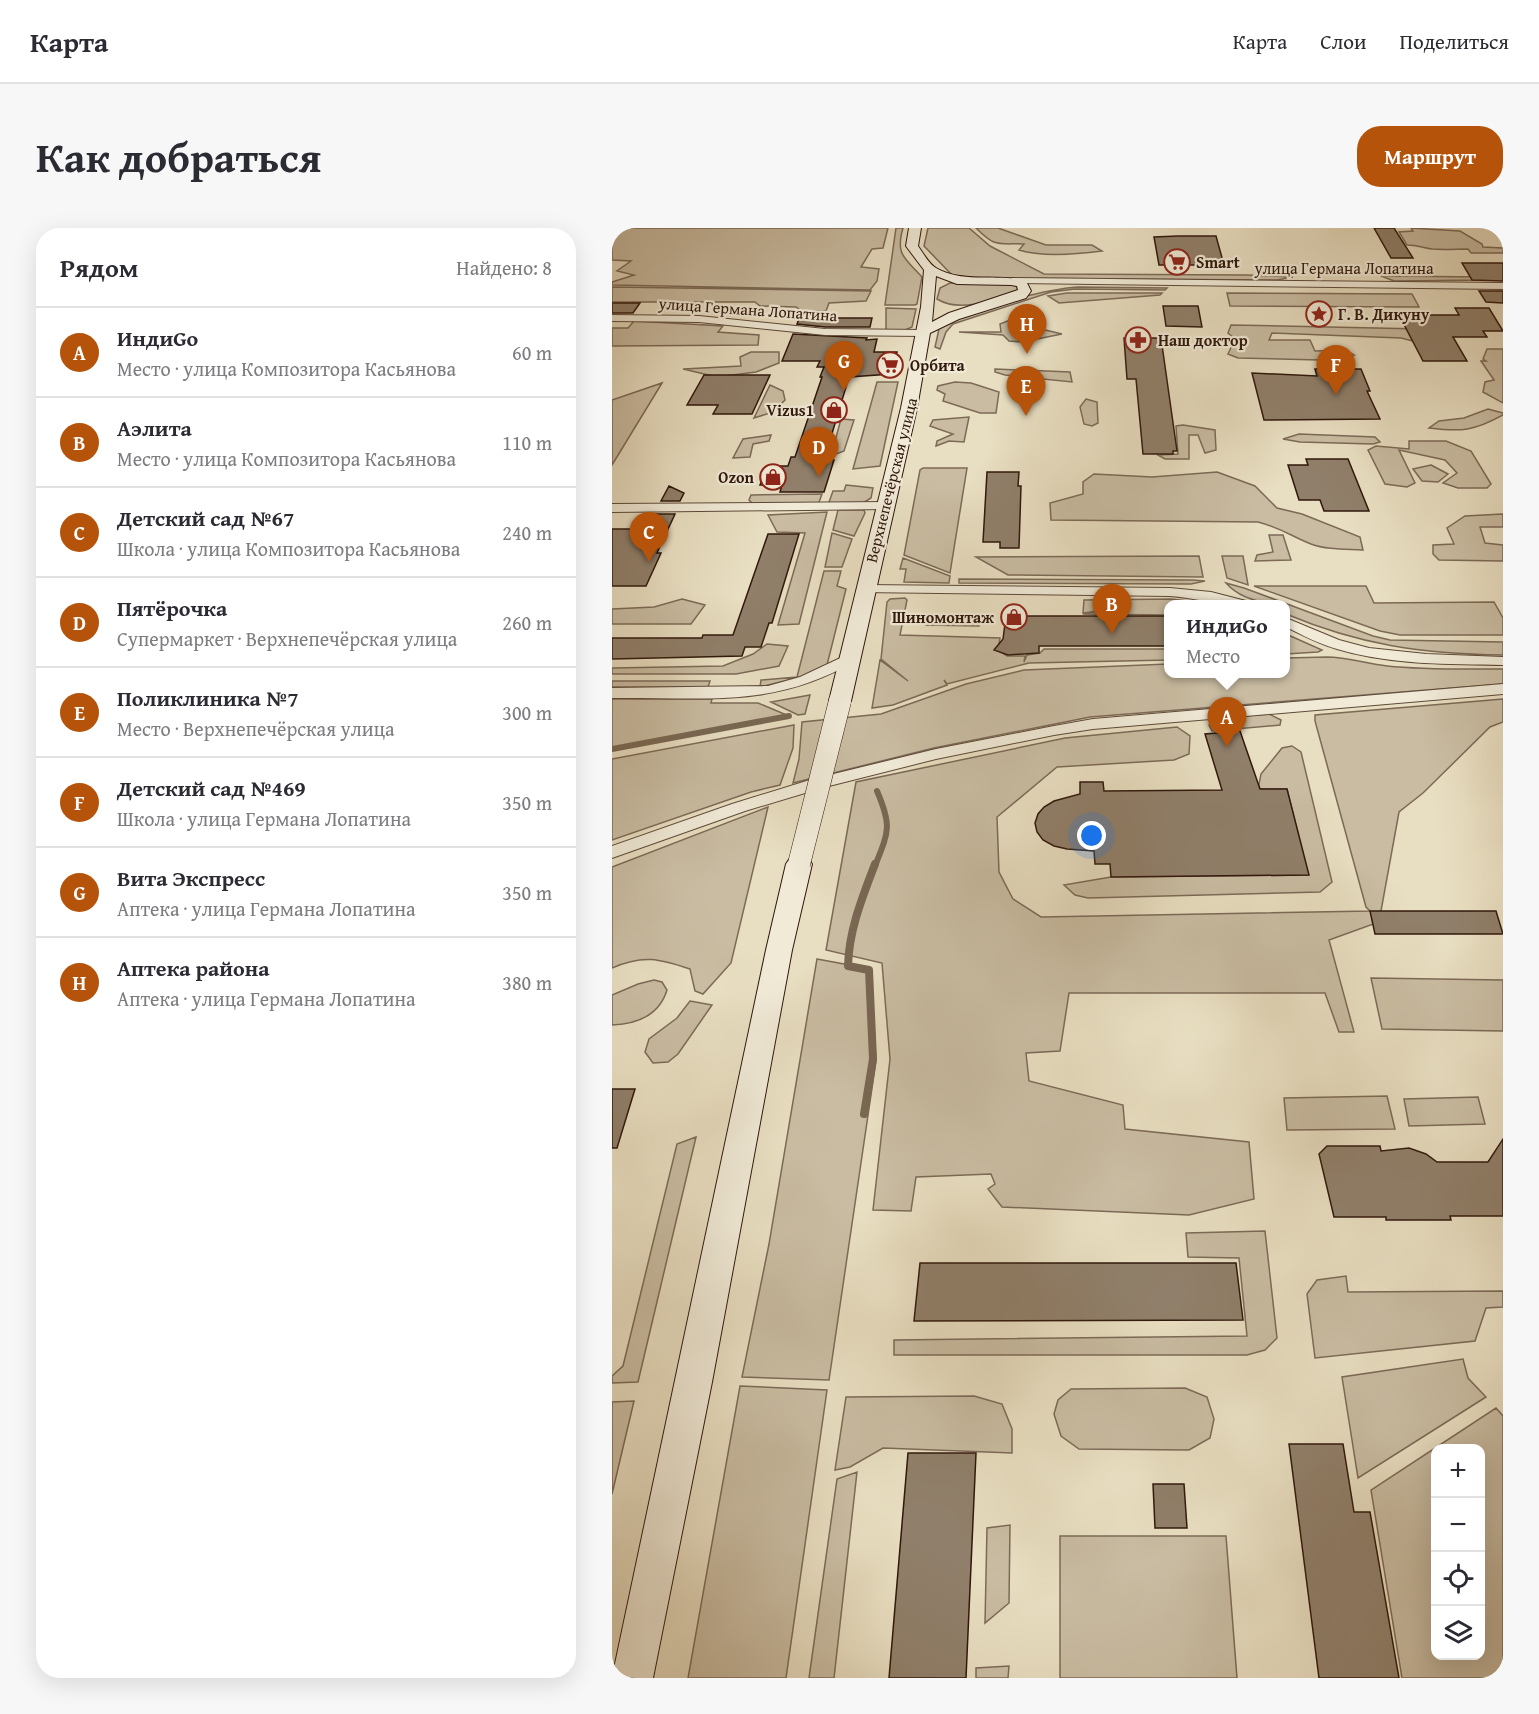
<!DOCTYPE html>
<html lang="ru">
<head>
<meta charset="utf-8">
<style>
  body { margin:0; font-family:"Gentium Book Plus",serif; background:#f7f7f7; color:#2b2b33 }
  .controls { position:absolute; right:18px; bottom:18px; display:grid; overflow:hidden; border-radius:12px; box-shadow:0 6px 24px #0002 }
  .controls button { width:54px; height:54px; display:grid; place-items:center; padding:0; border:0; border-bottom:2px solid #e1e1e2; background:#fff; color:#2b2b33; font:30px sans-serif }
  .you { position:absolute; left:480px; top:608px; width:21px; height:21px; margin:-15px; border:4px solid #fff; border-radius:50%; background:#1a73e8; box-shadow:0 0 0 9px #1a73e833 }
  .badge { display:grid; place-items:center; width:39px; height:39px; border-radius:50%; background:#b45309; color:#fff; font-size:20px; font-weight:700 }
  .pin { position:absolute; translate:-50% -50px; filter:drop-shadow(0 2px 3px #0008) }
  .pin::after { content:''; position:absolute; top:32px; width:21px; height:18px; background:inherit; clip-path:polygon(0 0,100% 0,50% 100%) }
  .popup { position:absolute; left:552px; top:372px; width:126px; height:78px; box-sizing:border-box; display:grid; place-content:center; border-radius:12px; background:#fff; filter:drop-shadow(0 2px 4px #0005); font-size:20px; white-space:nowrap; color:#7c7c81 }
  .popup b { font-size:22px; color:#2b2b33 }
  .popup::after { content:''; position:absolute; left:50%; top:100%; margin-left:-12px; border:12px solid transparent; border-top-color:#fff }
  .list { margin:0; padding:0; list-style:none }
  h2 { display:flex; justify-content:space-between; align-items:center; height:78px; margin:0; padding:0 24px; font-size:26px }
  h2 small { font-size:20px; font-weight:400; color:#7c7c81 }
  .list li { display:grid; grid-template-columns:39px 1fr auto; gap:18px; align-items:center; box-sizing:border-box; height:90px; padding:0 24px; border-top:2px solid #e1e1e2 }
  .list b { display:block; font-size:22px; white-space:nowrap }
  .list p { margin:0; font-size:20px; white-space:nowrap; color:#7c7c81 }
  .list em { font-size:20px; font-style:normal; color:#7c7c81 }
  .icon { flex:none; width:33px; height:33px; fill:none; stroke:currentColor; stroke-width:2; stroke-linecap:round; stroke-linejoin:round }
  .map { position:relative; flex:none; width:891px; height:1450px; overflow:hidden; border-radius:24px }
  header { display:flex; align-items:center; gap:36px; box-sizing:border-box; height:84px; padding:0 30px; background:#fff; border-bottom:2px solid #e1e1e2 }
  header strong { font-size:28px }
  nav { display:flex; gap:33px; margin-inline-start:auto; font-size:21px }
  .intro { display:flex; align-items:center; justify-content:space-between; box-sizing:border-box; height:144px; padding:0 36px }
  h1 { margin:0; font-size:42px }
  .button { padding:15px 27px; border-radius:24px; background:#b45309; color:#fff; font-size:21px; font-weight:700 }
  main { display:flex; gap:36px; padding:0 36px }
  aside { flex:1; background:#fff; border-radius:24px; box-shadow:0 6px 24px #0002 }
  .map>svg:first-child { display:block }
</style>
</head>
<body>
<header>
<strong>Карта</strong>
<nav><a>Карта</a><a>Слои</a><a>Поделиться</a></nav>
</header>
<div class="intro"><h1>Как добраться</h1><a class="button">Маршрут</a></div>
<main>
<aside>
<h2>Рядом<small>Найдено: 8</small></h2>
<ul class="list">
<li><span class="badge">A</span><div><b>ИндиGo</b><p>Место · улица Композитора Касьянова</p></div><em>60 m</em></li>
<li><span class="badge">B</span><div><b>Аэлита</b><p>Место · улица Композитора Касьянова</p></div><em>110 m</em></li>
<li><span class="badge">C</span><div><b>Детский сад №67</b><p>Школа · улица Композитора Касьянова</p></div><em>240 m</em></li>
<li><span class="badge">D</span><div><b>Пятёрочка</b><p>Супермаркет · Верхнепечёрская улица</p></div><em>260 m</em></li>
<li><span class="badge">E</span><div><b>Поликлиника №7</b><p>Место · Верхнепечёрская улица</p></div><em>300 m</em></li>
<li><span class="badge">F</span><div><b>Детский сад №469</b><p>Школа · улица Германа Лопатина</p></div><em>350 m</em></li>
<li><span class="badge">G</span><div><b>Вита Экспресс</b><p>Аптека · улица Германа Лопатина</p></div><em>350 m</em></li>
<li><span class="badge">H</span><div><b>Аптека района</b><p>Аптека · улица Германа Лопатина</p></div><em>380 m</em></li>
</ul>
</aside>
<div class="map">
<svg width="891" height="1450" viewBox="0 0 891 1450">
  <rect width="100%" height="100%" fill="#e8dec1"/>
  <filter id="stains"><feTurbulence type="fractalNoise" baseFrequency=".00333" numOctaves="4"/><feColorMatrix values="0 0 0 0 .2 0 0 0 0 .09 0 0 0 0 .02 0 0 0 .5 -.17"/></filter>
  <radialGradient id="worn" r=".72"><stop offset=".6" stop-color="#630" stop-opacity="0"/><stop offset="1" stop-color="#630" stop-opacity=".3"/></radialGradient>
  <!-- green -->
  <path fill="#c9bca2" stroke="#7c6a57" stroke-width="1.5" fill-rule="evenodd" d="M0 0H276L271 20 260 21 249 39 267 41 265 53 258 62 0 57V54L22 47 5 43 19 33 0 32Z
    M284 0H291C283 27 293 30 310 49L305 76 303 77H273Z
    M316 0H357L378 18 432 46 635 47 681 49 665 52 364 50 340 47 312 18Z
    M364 0H386L434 17H480L490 23C467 26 429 29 407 22L412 16C385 15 384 20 364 0Z
    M799 0 848 3 870 16 871 19 891 20V25H859L856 21C845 21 832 22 820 21 812 20 804 17 795 17L787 4 801 3Z
    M769 48 872 49 875 52 782 53Z
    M338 55H396L404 58 406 62C382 71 350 86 325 71L328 60Z
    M0 59 259 63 254 73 217 75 214 83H190L184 79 148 78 143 74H0Z
    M466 59 555 60 553 62 463 61 439 64 341 96 334 104 328 121 323 119 327 101C346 82 437 61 466 59Z
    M455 65H550L548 67 447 75 436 68Z
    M615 65 800 66 807 79 618 78Z
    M274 80 304 81 300 99 293 102H274Z
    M420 89 425 100 450 106 410 114 397 113 391 107 347 104H389L388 96 403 90Z
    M22 93 111 98 106 104 147 107 146 117 0 118V100H16Z
    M619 97 810 101 832 121 789 110 660 105 657 112H698L703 123 734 122 742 127 708 132 626 130 616 126 623 111 616 105Z
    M875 121H891V175L871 164 873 154 882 152 869 133H874L871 131Z
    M139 124H167V135L144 144 105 149 71 141 129 138 128 129Z
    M383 141 458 144 460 154 393 147 383 144Z
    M265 154H286L268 238 241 241Z
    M343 154 359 155 387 164 384 185H368L331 173 333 166 325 162 326 158Z
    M50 155 0 237V172Z
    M158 157 171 163 173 172 161 184 142 190Z
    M474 171 485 174 486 195 480 198 472 196 468 179Z
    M876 181 891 185V187C862 203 850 204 817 200L827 193 852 190Z
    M357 189 352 214 337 213 324 218 325 213 341 206 318 198 321 192Z
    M229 191 242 192 232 223 219 228Z
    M571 197 603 202 604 222 593 225 586 207H577V231H553L546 227 566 226 564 198Z
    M687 206 763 209 768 214 761 216 688 214 671 211Z
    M159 207 157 213 141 216 138 229 121 230 131 211Z
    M797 213H834L859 223 879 256 875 260H846L831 255 845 245 833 232 787 222 803 255 795 259 773 256 756 222 764 218 797 221Z
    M819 237 836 246 826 254 810 253 801 241Z
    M311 240H355L338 345 292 327 308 242Z
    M605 244 643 258 665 280 690 286 748 309 751 322C734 321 715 322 699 316 679 308 669 300 646 294L439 292 438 275 471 266V254L482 246 540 249Z
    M234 257 261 260 259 270 251 275 216 277 221 263H232Z
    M210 266 206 277 141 276 137 272 139 267Z
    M226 282H252L253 285 242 308 221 302Z
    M215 284 187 396 166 397 193 305 165 304 156 287Z
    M891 286V299H868L873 315 891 317V333L827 332 821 326V317L842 316 835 300 853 288Z
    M220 305 240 311 230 339H213Z
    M657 307H671L679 332 643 333 645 327 661 324Z
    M587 328 591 349 396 347 364 329Z
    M610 328H631L636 357 615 350Z
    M291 330 338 348 337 355 292 354 294 341H288Z
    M212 343H229L225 358 234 361 215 437 197 447 148 459 149 452 185 449Z
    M347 351 581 352 593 353 579 356 347 355Z
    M614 355 632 360 761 408 778 412 891 414V427C810 426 748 417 674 386V376C652 376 629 372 614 355Z
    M642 358H754L762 375 882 374 891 390V407H788L768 403Z
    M293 370 295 372 288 407 388 410 386 422 395 428H413L412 434 415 427 428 425 432 421H556V432L417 435 335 456 332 452 335 457 281 477 260 480 268 432 296 453 269 431 275 374 278 371Z
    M70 371 93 377 79 396H0V381L42 379Z
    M559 371 599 376H556V387L471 386 487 383 471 385 472 372Z
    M316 389H368L367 398 314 397Z
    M674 406 710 422 706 424 674 426Z
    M155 416 176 418 167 438 124 446H0V440L111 438 141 426Z
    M715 429C736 429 755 436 775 438 813 442 852 441 891 441V456L478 489 322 520 181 555 187 531 190 494 269 486 354 456 412 442 556 436V446H674V430Z
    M0 453H98L96 459H0Z
    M198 467 193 486 186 487 159 474Z
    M0 471H100L99 475H146L177 488 0 521Z
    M891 471V494L878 499 811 565 787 584 767 694 717 712 742 804H727L713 765H457L448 823 414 825 417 853 511 877 513 901 637 914 642 971 577 987 390 979 376 961 383 956 379 946 304 949 299 983 261 982 278 831 270 735 214 722 244 554 453 510 565 499 578 508 577 526 562 532 445 539 385 589 387 644 401 671 429 689 758 683 754 679 703 493V487Z
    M657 486 669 492 668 497 600 503 597 497 607 490Z
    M182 497 181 520 168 557 139 564 0 612V531Z
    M680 518 689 524 720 654 708 664 476 670 463 667 452 657 499 649 696 647 675 561H646L649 546 670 520Z
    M156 579 119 735 91 766 83 763 78 741C48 731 31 726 0 740V639Z
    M205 731 259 741 264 833 217 1152 130 1149 157 1016Z
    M759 750 891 752V803L770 801Z
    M42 752 50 754 55 762C47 788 25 796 0 797V767L26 756Z
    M78 773 100 777 66 826 56 834 41 835 33 824 37 811 65 790Z
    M775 868 783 901 675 902 672 870Z
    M866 869 873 896 797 898 792 871Z
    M84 909 26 1154 0 1155V1148L11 1138 65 916Z
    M653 1003 665 1110 653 1122 635 1127H282V1112L635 1108 627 1030 576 1029 574 1005Z
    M734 1048 736 1064 891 1063V1079L874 1080 863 1113 703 1130 695 1066 705 1052Z
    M851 1131 856 1150 874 1169 746 1250 730 1149Z
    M128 1158 215 1162 174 1450H76Z
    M573 1160 595 1169 602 1191 598 1210 577 1222 467 1221 449 1208 442 1186 446 1172 459 1161Z
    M362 1168 390 1176 400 1201V1225L271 1220 238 1239 223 1242 234 1169Z
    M22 1173 0 1266V1174Z
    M884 1180 891 1188V1450H790L759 1262ZM824 1220H868V1428H824Z
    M245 1244 222 1450H197L225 1251Z
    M398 1297 397 1375 373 1395 375 1300Z
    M448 1308H614L625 1450H448Z
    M397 1438 396 1450H364V1440Z"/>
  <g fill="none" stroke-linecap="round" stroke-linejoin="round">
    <!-- stream-far1 -->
    <path stroke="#796753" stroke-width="6" d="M0 521 177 488
      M263 638C277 603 280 598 265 563"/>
    <!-- stream -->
    <path stroke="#796753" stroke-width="8" d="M252 886 261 831 257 742 236 738C237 702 250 670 263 636"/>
  </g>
  <!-- building -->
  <path fill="#907f6a" stroke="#30180c" stroke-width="1.5" d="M762 0H782L801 30H779Z
    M566 8H604L612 37H547L542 9Z
    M850 35H891V53L860 52Z
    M867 63H891V75L874 74Z
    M0 75H28L21 85H0Z
    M551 78H586L590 99 554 98Z
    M843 80H877L891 103H871L875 109H841L855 133H811L787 87H847Z
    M189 85H221L219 90H260L258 99H213L185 96Z
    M181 106 255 110 254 112 265 111 262 124H285L280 146 237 149 212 232H222L212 264H168L170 257H148L156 238H176L179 229H183L210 149H208L212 139H205L208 133H170Z
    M512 110H549L565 223H561V226H531L524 151H515Z
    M703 141H749L758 163H755L768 191 652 192 640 145 705 148Z
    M92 147H158L140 186H101L106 177H75Z
    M694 231H736L757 283H712L708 272H687L676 237H696Z
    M375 244H407L406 258H409L407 320H388V314H371Z
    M57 258 72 265 68 273H49Z
    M43 286H63L45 325H49L34 358H0V301H35Z
    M156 306H187L160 395H157L149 419H133L130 428 0 431V410H90L91 407H121Z
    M394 388H556V418H427V425L396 427 382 422 391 411Z
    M628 503 648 561H675L697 647 499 649 498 636H483L482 623 455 621 442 618 431 612 425 604 423 595 426 586 432 579 442 573 468 566V554H491L492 563 610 562 593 506Z
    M758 683H884L891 706H763Z
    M0 861H23L5 920H0Z
    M891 911V988H838L839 992H774V989H722L707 926 715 918H768L769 923 797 920 814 926 825 934H876Z
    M308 1035H624L631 1092 302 1093Z
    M677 1216H731L742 1284H758L787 1450H707Z
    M296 1225H364L354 1450H277Z
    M541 1256H572L575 1300H543Z"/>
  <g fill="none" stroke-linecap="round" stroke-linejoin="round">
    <!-- street casing -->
    <g stroke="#5e4a39" stroke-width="2">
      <path id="street" d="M400 50 891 55V61L397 55 395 53Z
        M0 87 87 88 213 101 312 102 317 105 312 108 213 107 87 94 0 93Z
        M274 274 278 275 280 278 278 281 0 284V276Z
        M253 357 558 360 599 364 634 373 636 376C614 378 582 370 558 368L248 364 246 361Z
        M674 390 727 412 757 420 814 426 891 429V437C836 436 778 437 725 421 707 416 690 407 674 399Z
        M239 425 244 426 246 429 244 432C165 481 89 469 0 470V460L156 458 188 449Z
        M891 456V466L481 501 442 507 324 531 213 559 133 583 0 630V618L120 576 201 551 324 521 442 498 481 491Z"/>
    </g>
    <!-- secondary casing -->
    <g stroke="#30180c" stroke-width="2">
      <path id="secondary" d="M297 0H309L306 18C311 25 317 36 324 40 352 56 385 45 414 53L419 63 414 70 347 91 318 105 305 180 239 473 236 478 228 479 220 478 217 473 289 180 309 79 312 42 294 18ZM324 48 345 56 399 57 405 58 406 62 337 85 320 94Z
        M187 628 196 630 200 636 180 722 100 1154 41 1450H0L154 722 174 636 178 630Z"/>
    </g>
    <!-- street -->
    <use href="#street" fill="#f0ead7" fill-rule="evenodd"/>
    <!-- secondary -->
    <use href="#secondary" fill="#f0ead7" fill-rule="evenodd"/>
    <!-- secondary-bridge casing -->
    <g stroke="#30180c" stroke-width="23" stroke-linecap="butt">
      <path id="secondary-bridge" d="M187 636 228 473"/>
    </g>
    <!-- secondary-bridge -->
    <use href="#secondary-bridge" stroke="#f0ead7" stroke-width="22"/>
  </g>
  <!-- icons -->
  <defs>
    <g id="supermarket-ring" transform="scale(1.35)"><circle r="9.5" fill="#f0ead7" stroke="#8f2418" stroke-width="1.5"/><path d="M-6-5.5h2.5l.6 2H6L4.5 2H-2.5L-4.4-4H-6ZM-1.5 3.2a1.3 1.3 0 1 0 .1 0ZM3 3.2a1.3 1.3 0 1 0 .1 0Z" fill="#8f2418"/></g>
    <g id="sight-ring" transform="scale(1.35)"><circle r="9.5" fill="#f0ead7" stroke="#8f2418" stroke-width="1.5"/><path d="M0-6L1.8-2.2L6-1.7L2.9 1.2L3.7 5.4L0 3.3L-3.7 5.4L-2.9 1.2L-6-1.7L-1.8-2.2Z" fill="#8f2418"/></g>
    <g id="pharmacy-ring" transform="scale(1.35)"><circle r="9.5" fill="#f0ead7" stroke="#8f2418" stroke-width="1.5"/><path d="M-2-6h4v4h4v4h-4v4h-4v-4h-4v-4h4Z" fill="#8f2418"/></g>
    <g id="shop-ring" transform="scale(1.35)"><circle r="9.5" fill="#f0ead7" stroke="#8f2418" stroke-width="1.5"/><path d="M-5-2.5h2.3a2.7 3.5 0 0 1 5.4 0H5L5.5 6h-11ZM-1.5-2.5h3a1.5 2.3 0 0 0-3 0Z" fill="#8f2418"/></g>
  </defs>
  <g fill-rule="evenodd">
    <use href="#supermarket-ring" x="565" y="34"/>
    <use href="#sight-ring" x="707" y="86"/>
    <use href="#pharmacy-ring" x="526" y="112"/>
    <use href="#supermarket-ring" x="278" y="137"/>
    <use href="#shop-ring" x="222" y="182"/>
    <use href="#shop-ring" x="161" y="249"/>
    <use href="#shop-ring" x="402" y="389"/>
  </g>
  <g text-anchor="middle" stroke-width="4.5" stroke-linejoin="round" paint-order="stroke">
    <!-- far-poi labels -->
    <g font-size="16" font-weight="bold" fill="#30180c" stroke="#f0ead7" text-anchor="start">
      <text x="584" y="40">Smart</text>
      <text x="726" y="92">Г. В. Дикуну</text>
      <text x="546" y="118">Наш доктор</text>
      <text x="298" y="143">Орбита</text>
      <text x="202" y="188" text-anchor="end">Vizus1</text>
      <text x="142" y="255" text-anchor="end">Ozon</text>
      <text x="382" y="395" text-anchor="end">Шиномонтаж</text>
    </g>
    <!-- far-street labels -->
    <g font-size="16" fill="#30180c" stroke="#f0ead7">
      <text x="732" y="46">улица Германа Лопатина</text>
      <text transform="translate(136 81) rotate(4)" y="6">улица Германа Лопатина</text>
      <text transform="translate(279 252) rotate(-76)" y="6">Верхнепечёрская улица</text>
    </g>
  </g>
  <rect width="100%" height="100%" filter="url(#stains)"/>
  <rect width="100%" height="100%" fill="url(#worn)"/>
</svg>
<div class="controls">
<button>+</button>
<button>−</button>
<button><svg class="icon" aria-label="locate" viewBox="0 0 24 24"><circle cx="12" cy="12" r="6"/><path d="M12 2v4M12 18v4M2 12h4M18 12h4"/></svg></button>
<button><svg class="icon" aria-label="layers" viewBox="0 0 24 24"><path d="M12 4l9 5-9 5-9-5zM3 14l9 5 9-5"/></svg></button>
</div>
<div class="you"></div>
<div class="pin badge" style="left:615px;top:519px">A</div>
<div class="popup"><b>ИндиGo</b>Место</div>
<div class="pin badge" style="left:500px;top:406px">B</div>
<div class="pin badge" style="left:37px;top:334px">C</div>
<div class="pin badge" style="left:207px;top:249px">D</div>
<div class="pin badge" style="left:414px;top:188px">E</div>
<div class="pin badge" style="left:724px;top:167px">F</div>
<div class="pin badge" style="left:232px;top:163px">G</div>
<div class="pin badge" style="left:415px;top:126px">H</div>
</div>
</main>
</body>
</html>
